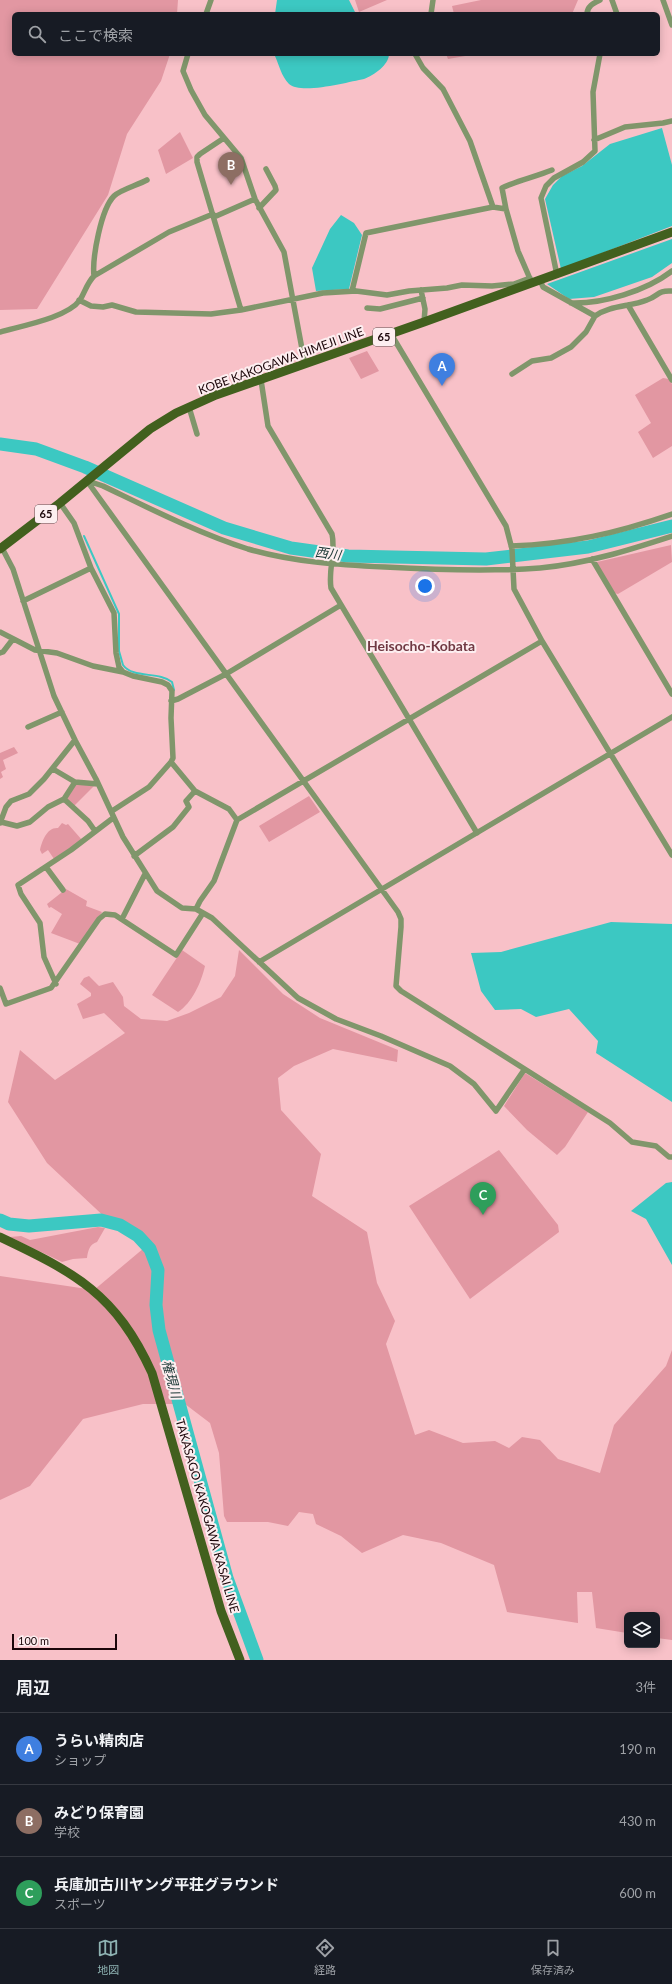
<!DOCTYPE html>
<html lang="ja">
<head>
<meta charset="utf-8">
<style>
  body { margin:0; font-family:Lato,"Noto Sans JP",sans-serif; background:#242831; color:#f1f3f6 }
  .controls { position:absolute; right:12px; bottom:12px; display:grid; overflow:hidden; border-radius:6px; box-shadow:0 2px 10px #0003 }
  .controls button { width:36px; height:36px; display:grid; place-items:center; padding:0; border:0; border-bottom:1px solid #363941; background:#171b24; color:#f1f3f6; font:20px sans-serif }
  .scale { position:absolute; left:12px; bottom:10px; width:105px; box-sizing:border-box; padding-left:4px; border:2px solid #1c060a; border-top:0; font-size:11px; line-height:14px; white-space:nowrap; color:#1c060a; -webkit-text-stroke:3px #fdeef0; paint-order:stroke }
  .you { position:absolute; left:425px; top:586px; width:14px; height:14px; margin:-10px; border:3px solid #fff; border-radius:50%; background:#1a73e8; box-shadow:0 0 0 6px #1a73e833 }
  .badge { display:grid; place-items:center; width:26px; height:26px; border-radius:50%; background:#8eb2b2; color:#fff; font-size:13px; font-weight:700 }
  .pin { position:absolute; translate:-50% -33px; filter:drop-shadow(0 1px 2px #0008) }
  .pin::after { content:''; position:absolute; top:21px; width:14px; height:12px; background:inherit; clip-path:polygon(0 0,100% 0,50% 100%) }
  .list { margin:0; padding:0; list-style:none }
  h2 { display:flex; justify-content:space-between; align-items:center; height:52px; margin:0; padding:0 16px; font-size:17px }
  h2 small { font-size:13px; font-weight:400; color:#9ea1a6 }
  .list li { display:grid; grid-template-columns:26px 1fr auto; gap:12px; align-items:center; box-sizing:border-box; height:72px; padding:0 16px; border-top:1px solid #363941 }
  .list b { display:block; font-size:15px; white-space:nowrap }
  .list p { margin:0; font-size:13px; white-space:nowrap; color:#9ea1a6 }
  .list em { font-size:13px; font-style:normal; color:#9ea1a6 }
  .icon { flex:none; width:22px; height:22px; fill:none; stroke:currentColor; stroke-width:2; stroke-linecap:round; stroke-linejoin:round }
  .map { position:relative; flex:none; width:672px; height:1660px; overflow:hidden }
  .search { position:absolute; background:#171b24; box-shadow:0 2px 10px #0003; left:12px; right:12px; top:12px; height:44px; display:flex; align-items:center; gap:10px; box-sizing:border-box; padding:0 14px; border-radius:6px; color:#9ea1a6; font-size:15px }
  .sheet { height:268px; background:#171b24 }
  nav { display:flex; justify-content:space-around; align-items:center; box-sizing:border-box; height:56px; border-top:1px solid #363941; background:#171b24; font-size:11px; color:#9ea1a6 }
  nav a { display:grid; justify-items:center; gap:2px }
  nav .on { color:#8eb2b2 }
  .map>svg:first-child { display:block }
</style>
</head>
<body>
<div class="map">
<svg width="672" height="1660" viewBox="0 0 672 1660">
  <rect width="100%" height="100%" fill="#f8c1c8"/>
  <!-- green -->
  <path fill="#e297a2" d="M0 0H178L177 14H14V54H170L161 81 127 134 108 195 37 309 0 310Z
    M355 0H387L359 12Z
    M481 0H578L572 14H454L452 6Z
    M446 54H477L448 59Z
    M180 132 193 158 166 174 158 150Z
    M367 351 379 371 361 379 349 358Z
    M663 378 669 379 672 384V446L653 458 638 432 651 423 635 395Z
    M671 545 672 562 618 594 614 593 598 566 597 562Z
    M14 747 18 753 3 760 6 769 1 772 3 777 0 779V753Z
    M76 784 94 786 73 807 66 799Z
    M309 796 320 812 269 842 259 826Z
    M62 823 66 825 68 824 82 840 54 859 48 850 42 854 40 850C42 841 47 827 58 828Z
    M66 889 87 901 86 906 102 912 80 944 51 933 62 914 51 907 49 908 47 904Z
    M182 950 205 966C201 983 192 1003 178 1012L152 995Z
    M239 950 283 994 320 1018 398 1050 397 1062 333 1049 294 1066 278 1078 281 1110 321 1154 312 1196 367 1232 377 1283 395 1321 386 1344 415 1435 429 1430 463 1443 495 1441 509 1448 522 1437 540 1440 558 1459 600 1473 614 1425 666 1366 672 1350V1640L657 1638V1615H627V1633L596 1628 592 1592H577L578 1623 507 1612 494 1565 441 1543 403 1535 362 1553 341 1536 316 1524 313 1514 299 1512 288 1526 268 1522H227L224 1516 219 1453 210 1423 185 1404H143L83 1419 30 1486 0 1500V1276L94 1290 144 1248 110 1222 47 1163 8 1102 20 1050 55 1080 125 1033 104 1013 83 1019 77 1004 91 996V993L80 984 84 978 89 976 99 986 113 982 123 997 124 1006 141 1019 167 1021 189 1013 221 997 235 976Z
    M525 1073 588 1112 565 1147 557 1155 527 1130 504 1106Z
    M499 1150 558 1225 559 1232 470 1299 409 1206Z
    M98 1227 105 1228 97 1242C90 1244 88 1250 87 1258L73 1259 62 1262 10 1237 21 1236 30 1240Z"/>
  <!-- water -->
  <path fill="#3cc8c2" d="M277 0H349L356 14H275Z
    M274 54H389C389 65 374 75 364 79 348 82 301 95 289 84 281 76 279 64 274 54Z
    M662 128 672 165V226L561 269 545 199 553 185 562 176 582 166 610 144Z
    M341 215 354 223 362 235 349 289 316 291 312 268 330 229Z
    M672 239V263L652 277 594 297 569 299 547 284Z
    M611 922 672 924V1102L596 1053 598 1041 569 1009 536 1017 521 1009 495 1010 481 991 471 953 501 952Z
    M672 1182V1265L646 1219 631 1211 666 1183Z"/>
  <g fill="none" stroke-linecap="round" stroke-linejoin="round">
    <!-- stream -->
    <path stroke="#3cc8c2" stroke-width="2" d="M84 536 119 614V651L123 665C133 679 159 671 172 682L174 690"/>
    <!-- river -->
    <path stroke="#3cc8c2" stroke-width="13" d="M0 444 36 449 85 467 224 528 291 548 348 556 486 559 588 547 672 526
      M0 1220 9 1224 29 1226 101 1220 120 1225 138 1236 150 1249 158 1270 156 1305 159 1330 227 1578 257 1660"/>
    <!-- minor -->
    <path stroke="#80966b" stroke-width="5.5" d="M612 0 617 14
      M663 0 672 25
      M206 14 211 0
      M431 14 433 0
      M587 14C587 6 594 3 600 0
      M188 54 183 71 191 90 205 115 241 158 255 199 284 252 305 365
      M415 54 423 68 443 89 470 141 493 207 506 209 518 251 531 281
      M224 138 200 154 197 157V162L241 310
      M594 140 625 127 663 123 672 121
      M259 208 276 190 275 186 266 169
      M506 209 502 188C518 180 535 177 552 170
      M214 217 255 199
      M557 275 541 198 546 186 554 178 583 162 595 151 593 92 600 54
      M94 276C92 258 101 209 114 196 120 190 138 185 147 180
      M540 280 543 287 595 316C610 305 630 307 647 300 659 296 657 290 672 291
      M421 290 425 309 424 322
      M352 291 366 233 493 207
      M79 300 91 306 103 307 112 305 136 312 211 314 241 310 323 293 356 291 387 295 409 291 447 288 462 285 492 286 514 284 530 278
      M571 303C603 304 646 291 672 271
      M628 305 672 380
      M367 308 380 309 423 298
      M0 332C21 326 67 318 80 300 85 292 87 283 94 276L169 232 213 214
      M391 334 506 526 512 549 514 589 542 641 672 855
      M512 374 532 361 551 358 571 347 586 332 595 316
      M261 380 268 426 332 534C336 552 328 570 331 588L477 833
      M189 407 197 434
      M87 481 398 912 401 919V927L396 986 401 991 610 1123 632 1142 656 1146 669 1157H672
      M88 481 103 486C151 509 198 533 248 549 292 562 339 565 385 567 437 570 489 572 540 568 585 564 629 550 672 536
      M60 503 74 523 91 568 114 613 116 653 119 667 123 672 133 676 162 682 168 685 172 691 171 718 173 758 171 762 195 791 229 809 237 820 214 881 200 901 196 909
      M511 546C569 544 617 533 672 514
      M2 548 13 569 54 696 75 740 96 779 123 837 157 891 182 908 196 909 212 918 298 998 336 1019 381 1036 450 1066 474 1084 496 1111 524 1070
      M592 559 672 694
      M23 601 91 568
      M0 632 35 650 57 653 93 666 123 672
      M0 653 3 652 13 639
      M171 701 178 699 226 674 341 605
      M28 727 62 712
      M53 769 75 782 98 784
      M64 799 88 821 95 831
      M112 811 149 787 171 762
      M237 820 542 641
      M1 822 17 826 30 822 48 807 64 799 75 782
      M0 823 6 807 11 801 29 794 44 779 75 740
      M134 856 173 827 189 807 186 801 195 791
      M46 867 63 890
      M122 919 145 874
      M259 962 672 717
      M56 984 44 957 40 923 21 894 18 885 71 850 113 818
      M0 988 6 1004 51 988 99 919 105 914 115 915 176 955 203 913"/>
    <!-- primary -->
    <path stroke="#42601e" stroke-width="9" d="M0 549 60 503 150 429 176 413 216 395 424 322 672 232
      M0 1237C76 1273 116 1294 152 1373L221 1611 240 1660"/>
  </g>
  <g text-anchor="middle" stroke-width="4" stroke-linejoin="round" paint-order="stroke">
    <!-- shield labels -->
    <g fill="#fdeef0" stroke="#604c4f" stroke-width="1">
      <rect x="373" y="328" width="22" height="18" rx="3"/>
      <rect x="35" y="505" width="22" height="18" rx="3"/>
    </g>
    <g font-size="11" font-weight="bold" fill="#1c060a">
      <text x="384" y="341">65</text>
      <text x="46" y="518">65</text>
    </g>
    <!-- street labels -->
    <g font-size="12" fill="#1c060a" stroke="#fdeef0">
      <text transform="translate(281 361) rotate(-20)" y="4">KOBE KAKOGAWA HIMEJI LINE</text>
      <text transform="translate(207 1516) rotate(74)" y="4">TAKASAGO KAKOGAWA KASAI LINE</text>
    </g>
    <!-- water labels -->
    <g font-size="13" font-style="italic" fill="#183533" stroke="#fdeef0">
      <text transform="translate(328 553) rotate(8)" y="5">西川</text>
      <text transform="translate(172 1379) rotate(75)" y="5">権現川</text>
    </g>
    <!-- quarter labels -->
    <g font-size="14" font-weight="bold" fill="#713943" stroke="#fdeef0">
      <text x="421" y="651">Heisocho-Kobata</text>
    </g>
  </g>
</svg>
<div class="controls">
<button><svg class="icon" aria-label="layers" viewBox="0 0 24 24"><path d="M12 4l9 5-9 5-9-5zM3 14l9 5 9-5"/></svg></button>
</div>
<div class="scale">100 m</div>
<div class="you"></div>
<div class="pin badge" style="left:442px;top:386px;background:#3f7fe0">A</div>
<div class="pin badge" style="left:231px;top:185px;background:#8d6e63">B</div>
<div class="pin badge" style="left:483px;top:1215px;background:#2e9e5b">C</div>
<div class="search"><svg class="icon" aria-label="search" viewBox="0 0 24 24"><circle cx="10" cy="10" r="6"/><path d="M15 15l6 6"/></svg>ここで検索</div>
</div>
<section class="sheet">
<h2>周辺<small>3件</small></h2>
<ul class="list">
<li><span class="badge" style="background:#3f7fe0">A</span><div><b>うらい精肉店</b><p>ショップ</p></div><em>190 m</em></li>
<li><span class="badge" style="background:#8d6e63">B</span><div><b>みどり保育園</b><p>学校</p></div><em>430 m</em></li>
<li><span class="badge" style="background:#2e9e5b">C</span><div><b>兵庫加古川ヤング平荘グラウンド</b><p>スポーツ</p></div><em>600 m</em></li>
</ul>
</section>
<nav>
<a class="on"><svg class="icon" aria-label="map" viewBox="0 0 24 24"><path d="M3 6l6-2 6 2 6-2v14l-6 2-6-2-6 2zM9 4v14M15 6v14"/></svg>地図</a>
<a><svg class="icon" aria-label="directions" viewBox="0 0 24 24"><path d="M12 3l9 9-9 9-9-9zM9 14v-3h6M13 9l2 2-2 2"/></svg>経路</a>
<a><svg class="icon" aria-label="saved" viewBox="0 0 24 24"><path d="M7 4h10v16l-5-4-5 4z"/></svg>保存済み</a>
</nav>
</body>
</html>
